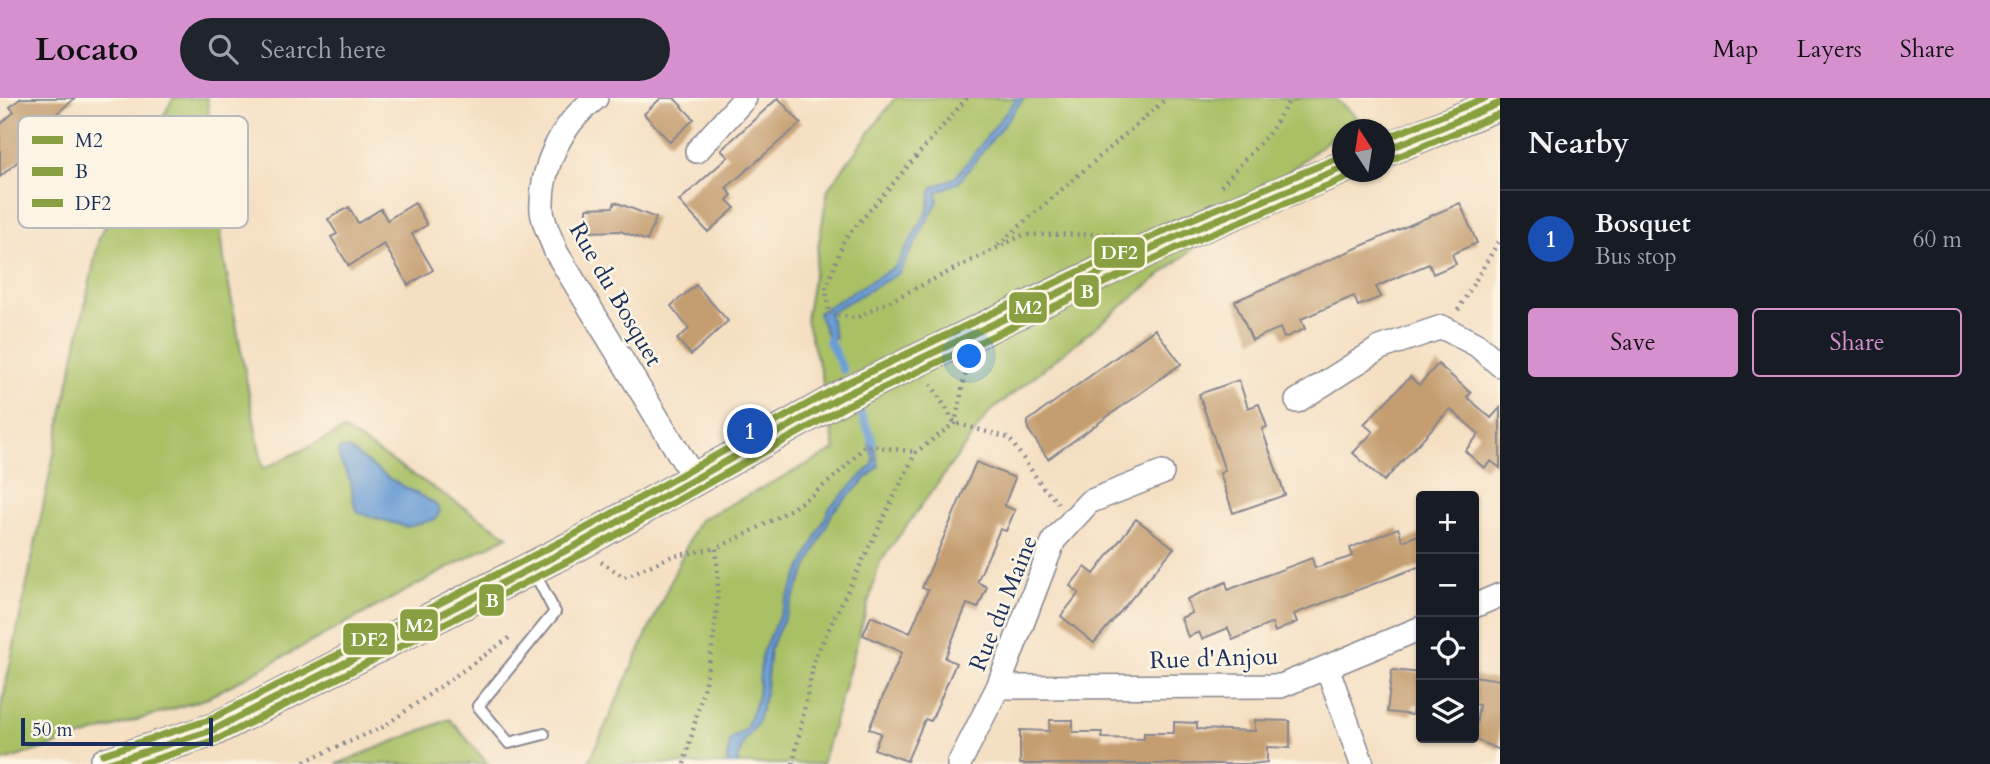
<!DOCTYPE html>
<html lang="en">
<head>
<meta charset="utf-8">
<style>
  body { margin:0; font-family:Cardo,serif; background:#20242c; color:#f1f3f6 }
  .controls { position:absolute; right:21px; bottom:21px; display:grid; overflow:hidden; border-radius:7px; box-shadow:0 2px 5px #0004 }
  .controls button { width:63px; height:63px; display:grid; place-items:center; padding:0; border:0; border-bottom:2px solid #363941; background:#171b24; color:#f1f3f6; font:35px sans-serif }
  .compass { position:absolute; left:1332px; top:21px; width:63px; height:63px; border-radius:50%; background:#171b24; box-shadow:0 2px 5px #0004; rotate:348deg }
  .scale { position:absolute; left:21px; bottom:18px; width:192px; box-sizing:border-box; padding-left:7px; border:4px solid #1b2f5e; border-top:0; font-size:19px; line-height:24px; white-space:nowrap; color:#1b2f5e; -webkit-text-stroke:5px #fcf5e5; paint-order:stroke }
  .you { position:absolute; left:970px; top:259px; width:24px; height:24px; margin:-18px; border:5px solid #fff; border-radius:50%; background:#1a73e8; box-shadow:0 0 0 10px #1a73e833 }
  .badge { display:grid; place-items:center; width:46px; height:46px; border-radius:50%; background:#d690ce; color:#fff; font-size:23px; font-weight:700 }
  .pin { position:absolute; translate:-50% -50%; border:4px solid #fff; box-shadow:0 2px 7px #0006 }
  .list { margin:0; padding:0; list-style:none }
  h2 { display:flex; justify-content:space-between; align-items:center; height:91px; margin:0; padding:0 28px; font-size:30px }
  h2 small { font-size:23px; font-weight:400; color:#9ea1a6 }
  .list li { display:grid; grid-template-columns:46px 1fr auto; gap:21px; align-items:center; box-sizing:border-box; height:98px; padding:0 28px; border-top:2px solid #363941 }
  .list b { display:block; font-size:26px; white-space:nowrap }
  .list p { margin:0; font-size:23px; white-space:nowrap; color:#9ea1a6 }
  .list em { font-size:23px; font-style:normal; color:#9ea1a6 }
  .actions { display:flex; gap:14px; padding:21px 28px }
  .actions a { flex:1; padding:16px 0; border:2px solid #d690ce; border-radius:7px; text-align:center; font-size:24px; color:#d690ce }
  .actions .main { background:#d690ce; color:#111 }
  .icon { flex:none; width:38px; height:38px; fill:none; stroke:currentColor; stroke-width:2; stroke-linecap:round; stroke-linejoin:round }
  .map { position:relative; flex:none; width:1500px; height:666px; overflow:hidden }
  header { display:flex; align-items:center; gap:42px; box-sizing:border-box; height:98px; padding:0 35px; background:#d690ce; color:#111 }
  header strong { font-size:33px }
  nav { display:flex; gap:38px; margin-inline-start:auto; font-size:24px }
  .search { width:490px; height:63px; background:#20242c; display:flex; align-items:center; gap:18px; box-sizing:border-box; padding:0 24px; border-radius:38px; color:#9ea1a6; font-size:26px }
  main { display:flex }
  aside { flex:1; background:#171b24 }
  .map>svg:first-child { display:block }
</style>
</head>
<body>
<header>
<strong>Locato</strong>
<div class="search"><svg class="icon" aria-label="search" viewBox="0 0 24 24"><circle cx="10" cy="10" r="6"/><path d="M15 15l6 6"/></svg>Search here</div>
<nav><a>Map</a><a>Layers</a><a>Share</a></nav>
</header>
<main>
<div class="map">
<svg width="1500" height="666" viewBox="0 0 1500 666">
  <rect width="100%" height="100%" fill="#fcf5e5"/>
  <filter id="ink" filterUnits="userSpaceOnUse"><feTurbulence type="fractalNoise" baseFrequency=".0143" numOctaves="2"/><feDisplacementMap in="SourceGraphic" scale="14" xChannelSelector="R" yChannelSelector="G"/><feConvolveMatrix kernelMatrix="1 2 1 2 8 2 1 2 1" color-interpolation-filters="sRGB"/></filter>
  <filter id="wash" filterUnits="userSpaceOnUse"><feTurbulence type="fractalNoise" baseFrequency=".00686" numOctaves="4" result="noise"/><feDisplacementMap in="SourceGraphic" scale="28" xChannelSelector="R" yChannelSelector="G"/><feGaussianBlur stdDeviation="1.57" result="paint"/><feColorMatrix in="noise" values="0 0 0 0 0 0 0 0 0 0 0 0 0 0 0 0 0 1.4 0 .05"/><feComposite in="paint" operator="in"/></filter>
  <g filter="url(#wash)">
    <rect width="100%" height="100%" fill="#f5dfc2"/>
    <!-- green -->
    <path fill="#a9c065" stroke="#627862" stroke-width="2" d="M173 0H207L224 161 263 371 344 332 508 438 205 601 0 664V615L99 140Z
      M895 0H1334L1357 19 989 315 880 464 822 666H588L698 423 835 352 821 274 806 222 828 91Z
      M450 621 488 666H337Z"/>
    <!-- water -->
    <path fill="#6a9dd5" stroke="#42669a" stroke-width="2" d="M1017 0H1024L959 84 937 94 938 103 899 175 829 215 835 240 829 242 818 215 896 168 928 112 932 90 956 79Z
      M873 344 879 368 833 413 770 551 765 598 757 626 743 645 737 666H727L730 641 746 631 758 598 762 555 830 409 872 368 874 362 869 346Z
      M339 351H349L390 381 434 405 440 413 436 421 407 429 359 415C351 406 354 393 350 382 346 371 336 362 339 351Z"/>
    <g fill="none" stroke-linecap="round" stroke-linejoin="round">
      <!-- stream -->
      <path stroke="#6a9dd5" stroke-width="8" d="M829 242 843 272
        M861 315 873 344"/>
    </g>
    <g id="blocks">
      <!-- building -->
      <path fill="#c49d70" d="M21 0H75L33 36 40 44 0 79V27L14 14 10 9Z
        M661 0H674L694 21 670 44 644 16Z
        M778 0 801 25 726 90 732 97 727 102 735 110 708 134 679 103 728 59 721 52Z
        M615 104 656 120 647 143 620 133 587 134V110L613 109Z
        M415 105 427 127 412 136 433 172 408 187 384 146 349 168 331 139 337 136 328 121 349 109 358 125 381 111 387 122Z
        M1460 105 1477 145 1452 156 1456 166 1433 176 1429 166 1402 177 1376 189 1381 199 1358 208 1354 198 1301 221 1305 231 1284 240 1280 230 1252 242 1235 203Z
        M696 187 728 223 691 257 677 241 689 231 671 208Z
        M1155 231 1181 266 1048 361 1028 331V323Z
        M1438 266 1471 295 1467 299 1491 320 1500 310V370L1491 363 1484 370 1465 353 1479 336 1450 311 1384 383 1353 355 1373 334 1364 326 1410 279 1419 287Z
        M1239 282 1248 310 1259 306 1267 329 1262 331 1285 397 1233 415 1220 375 1225 373 1199 296Z
        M976 364 1015 380 1004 408 1015 412 1006 433 1000 431 977 484 987 489 978 510 967 506 945 560 956 565 931 623 925 621 907 663 874 651 881 635 869 631 902 554 863 537 871 518 910 535 928 492 922 490Z
        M1136 421 1174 450 1094 545 1061 518 1079 495 1070 488 1085 469 1094 476Z
        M1398 430 1403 443 1421 436V468L1294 516 1297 524 1275 534 1272 525 1233 542 1228 530 1202 541 1199 534 1188 539 1181 520 1192 515 1187 501 1226 484 1228 492 1312 460 1315 470 1353 458 1350 450Z
        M1392 572 1421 575V607L1414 606 1412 617 1387 614Z
        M1474 578 1500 582V652L1474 641 1479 607 1474 606Z
        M1050 622H1073V634H1102V640L1144 641V635H1174V624L1197 625V631L1255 633V622L1290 623V650L1267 649V664L1252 666H1020V632L1049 633Z"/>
    </g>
  </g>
  <g filter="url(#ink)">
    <use href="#blocks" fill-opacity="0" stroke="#888790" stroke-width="2"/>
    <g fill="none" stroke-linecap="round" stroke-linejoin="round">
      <!-- lane casing -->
      <g stroke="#888790" stroke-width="14">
        <path id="lane" d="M533 472 555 514 478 608 509 645 544 636"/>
      </g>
      <!-- street casing -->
      <g stroke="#888790" stroke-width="26">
        <path id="street" d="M596 0C561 26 540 69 542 113 543 126 552 142 556 154L694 380
          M697 53 745 0
          M1297 303 1380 250 1442 229 1477 247 1500 267
          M1474 508 1500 497
          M1327 569 1362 666
          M998 589 1281 588 1421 530
          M959 666 998 589 1054 442 1089 404 1162 375"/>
      </g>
      <!-- secondary casing -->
      <g stroke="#888790" stroke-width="35">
        <path id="secondary" d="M1384 53 1500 5
          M106 666 213 632 575 448 843 298 1173 140 1342 70"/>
      </g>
      <!-- path -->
      <path stroke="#888790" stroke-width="4.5" stroke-dasharray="2 5" stroke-linecap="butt" d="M967 0 844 142 826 190 829 215 856 220 1023 137 1116 136
        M1221 88 1270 34 1291 0
        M998 147 1167 0
        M1458 212 1500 141
        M931 286 955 325 1009 340 1043 389 1058 405
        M601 464 624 479 670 459 716 450
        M298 666 383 629 509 540
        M684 666C703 594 724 526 716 450 771 426 827 394 865 347L916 354
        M793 666 815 559 916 354 955 325 967 269"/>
      <!-- lane -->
      <use href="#lane" stroke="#fff" stroke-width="10"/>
      <!-- street -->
      <use href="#street" stroke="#fff" stroke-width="23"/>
      <!-- secondary -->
      <use href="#secondary" stroke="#fff" stroke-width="32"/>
      <!-- bus-1 casing -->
      <g stroke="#fcf5e5" stroke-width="12">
        <path id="bus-1" d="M1384 53 1500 5
          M106 666 213 632 575 448 843 298 1173 140 1342 70"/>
      </g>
      <!-- bus-2 casing -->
      <g stroke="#fcf5e5" stroke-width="12">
        <path id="bus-2" d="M1388 63 1500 16
          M141 666 218 641 580 457 848 307 1177 150 1346 80"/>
      </g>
      <!-- bus-3 casing -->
      <g stroke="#fcf5e5" stroke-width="12">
        <path id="bus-3" d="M1384 41 1485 0
          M103 656 209 622 570 439 838 289 1168 131 1338 60"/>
      </g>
      <!-- bus-1 -->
      <use href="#bus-1" stroke="#88a041" stroke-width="7"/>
      <!-- bus-2 -->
      <use href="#bus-2" stroke="#88a041" stroke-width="7"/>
      <!-- bus-3 -->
      <use href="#bus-3" stroke="#88a041" stroke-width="7"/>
    </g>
  </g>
  <g text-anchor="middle" stroke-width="5" stroke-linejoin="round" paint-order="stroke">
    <!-- street labels -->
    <g font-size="24" fill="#1b2f5e" stroke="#fcf5e5">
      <text transform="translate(616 196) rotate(60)" y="8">Rue du Bosquet</text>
      <text transform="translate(1003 505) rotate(-68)" y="8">Rue du Maine</text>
      <text transform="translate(1214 560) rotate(-2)" y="8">Rue d'Anjou</text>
    </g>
  </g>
  <!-- legend -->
  <rect x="18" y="18" width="230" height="112" rx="10" fill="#fcf5e5" stroke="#b8babc" stroke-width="2"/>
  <rect x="32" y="38" width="31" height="8" fill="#88a041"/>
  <rect x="32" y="69" width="31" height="9" fill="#88a041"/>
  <rect x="32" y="101" width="31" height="8" fill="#88a041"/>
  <g font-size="19" fill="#1b2f5e">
    <text x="75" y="49">M2</text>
    <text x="75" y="80">B</text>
    <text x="75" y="112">DF2</text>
  </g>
  <g stroke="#fcf5e5" stroke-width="2.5">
    <rect x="1093" y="138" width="53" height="33" rx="7" fill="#88a041"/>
    <rect x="1073" y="176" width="27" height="34" rx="7" fill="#88a041"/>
    <rect x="1008" y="193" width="40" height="33" rx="7" fill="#88a041"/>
    <rect x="478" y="485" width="27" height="34" rx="7" fill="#88a041"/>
    <rect x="399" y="510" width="40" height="34" rx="7" fill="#88a041"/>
    <rect x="342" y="524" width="54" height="34" rx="7" fill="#88a041"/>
  </g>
  <g font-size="19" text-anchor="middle" font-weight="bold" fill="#fff">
    <text x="1119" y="161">DF2</text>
    <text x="1087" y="200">B</text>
    <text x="1028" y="216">M2</text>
    <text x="492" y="509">B</text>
    <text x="419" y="534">M2</text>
    <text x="369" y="548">DF2</text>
  </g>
</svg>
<div class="controls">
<button>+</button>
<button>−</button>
<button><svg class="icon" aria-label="locate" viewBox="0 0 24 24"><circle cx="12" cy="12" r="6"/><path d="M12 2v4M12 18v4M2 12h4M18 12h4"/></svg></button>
<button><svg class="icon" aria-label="layers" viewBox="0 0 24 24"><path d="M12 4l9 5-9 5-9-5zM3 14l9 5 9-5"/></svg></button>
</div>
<svg class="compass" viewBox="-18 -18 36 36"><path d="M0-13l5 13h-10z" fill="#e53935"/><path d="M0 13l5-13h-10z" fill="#9ea1a6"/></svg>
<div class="scale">50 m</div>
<div class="you"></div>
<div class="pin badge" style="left:750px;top:333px;background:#1a4fb4">1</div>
</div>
<aside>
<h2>Nearby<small></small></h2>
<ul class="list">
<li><span class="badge" style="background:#1a4fb4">1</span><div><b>Bosquet</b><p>Bus stop</p></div><em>60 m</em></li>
</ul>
<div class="actions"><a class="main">Save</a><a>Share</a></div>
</aside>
</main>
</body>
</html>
